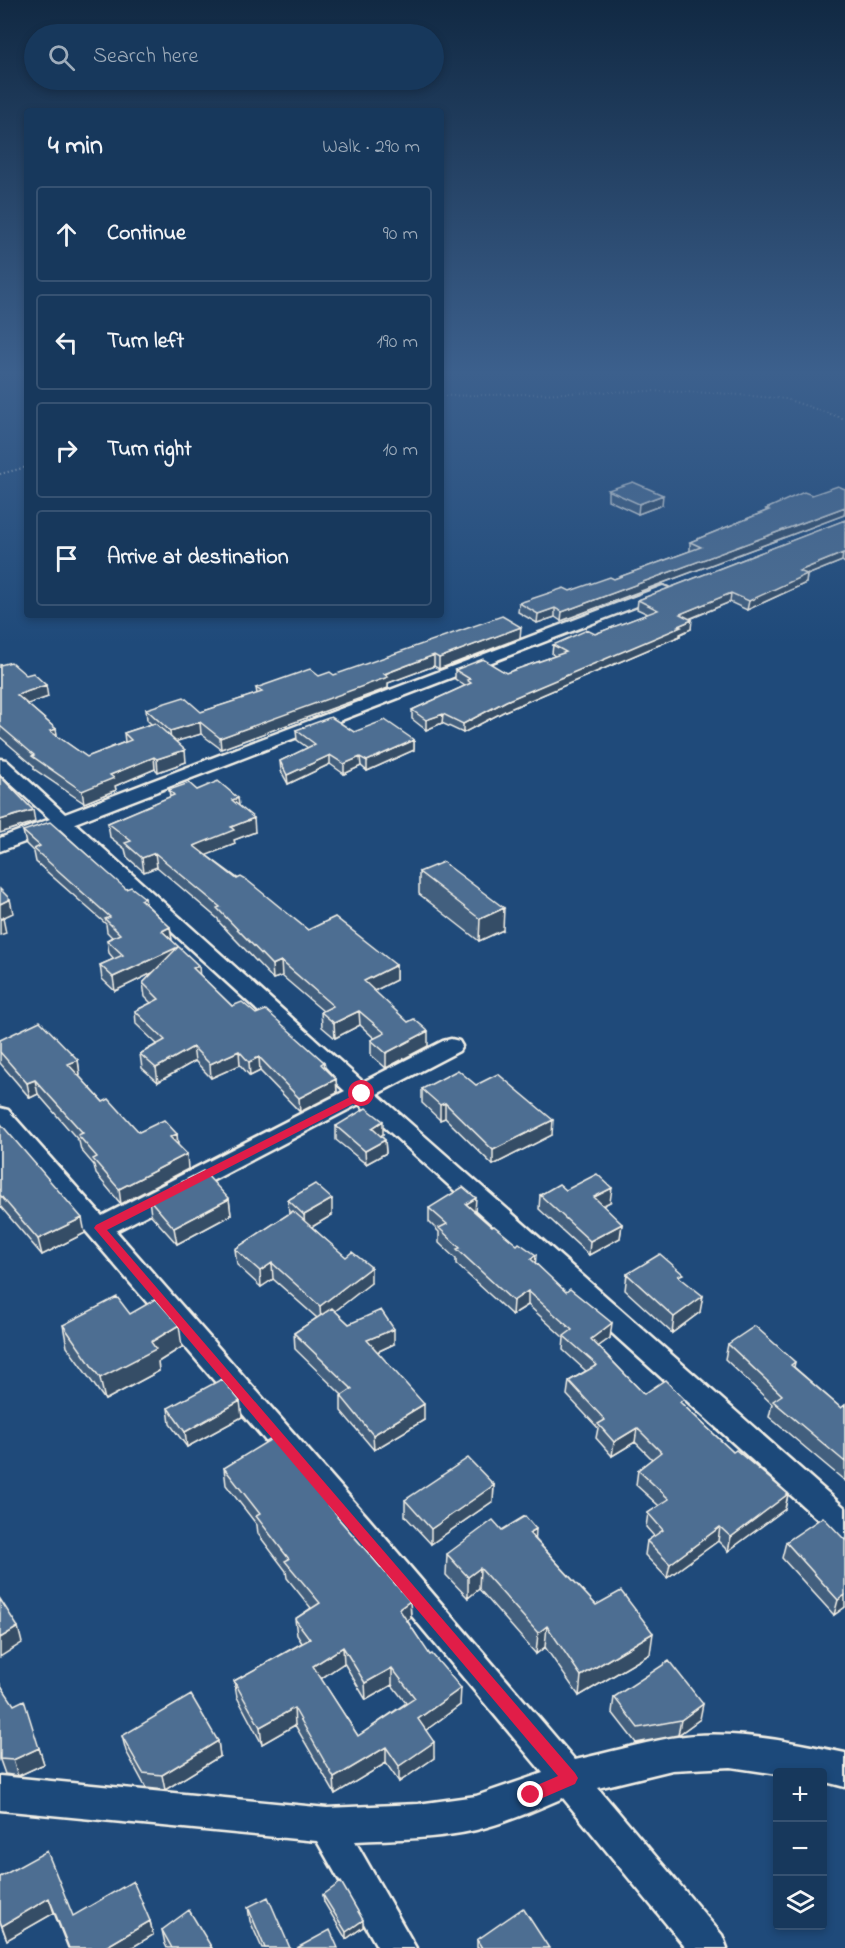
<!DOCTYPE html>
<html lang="en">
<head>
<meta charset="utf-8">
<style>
  body { margin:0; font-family:"Indie Flower",sans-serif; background:#244365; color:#f1f3f6 }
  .controls { position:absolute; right:18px; bottom:18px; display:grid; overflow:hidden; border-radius:6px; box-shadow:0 3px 9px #0003 }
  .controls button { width:54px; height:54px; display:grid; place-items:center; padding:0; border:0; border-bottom:2px solid #365272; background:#17385c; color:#f1f3f6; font:30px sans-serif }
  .stop { position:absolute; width:18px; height:18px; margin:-14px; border:4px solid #e11d48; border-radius:50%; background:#fff }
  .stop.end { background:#e11d48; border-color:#fff; box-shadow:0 2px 6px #0008 }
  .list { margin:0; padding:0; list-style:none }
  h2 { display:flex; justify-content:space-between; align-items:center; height:78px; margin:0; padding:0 24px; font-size:26px }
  h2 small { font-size:20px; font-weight:400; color:#9eacbb }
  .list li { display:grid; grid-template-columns:39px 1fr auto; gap:18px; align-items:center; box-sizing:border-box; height:96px; margin:0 12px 12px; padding:0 12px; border:2px solid #365272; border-radius:6px }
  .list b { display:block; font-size:22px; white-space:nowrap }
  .list em { font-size:20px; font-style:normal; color:#9eacbb }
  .icon { flex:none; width:33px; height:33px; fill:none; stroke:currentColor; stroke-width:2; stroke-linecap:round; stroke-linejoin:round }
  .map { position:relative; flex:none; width:845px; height:1948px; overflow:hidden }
  .search { position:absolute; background:#17385c; box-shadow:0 3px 9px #0003; left:24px; top:24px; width:420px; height:66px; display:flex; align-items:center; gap:15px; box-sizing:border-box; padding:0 21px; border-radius:33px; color:#9eacbb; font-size:22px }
  .panel { position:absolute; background:#17385c; box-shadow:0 3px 9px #0003; left:24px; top:108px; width:420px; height:510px; border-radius:6px }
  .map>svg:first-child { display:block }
</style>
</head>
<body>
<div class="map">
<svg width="845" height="1948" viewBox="0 0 845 1948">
  <rect width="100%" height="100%" fill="#1f4a7a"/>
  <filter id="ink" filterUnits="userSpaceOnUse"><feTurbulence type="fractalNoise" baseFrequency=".0167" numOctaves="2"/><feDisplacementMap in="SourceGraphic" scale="12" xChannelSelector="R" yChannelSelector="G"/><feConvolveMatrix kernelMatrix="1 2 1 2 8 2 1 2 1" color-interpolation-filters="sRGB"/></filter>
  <g filter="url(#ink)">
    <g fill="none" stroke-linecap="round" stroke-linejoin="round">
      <!-- minor casing -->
      <g stroke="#f4f1e8" stroke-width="5">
        <path id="minor" d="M663 586 668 588 671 591 668 594 75 823 363 1082 443 1041 451 1039 459 1041 462 1046 459 1051 377 1094 845 1508V1539L835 1535 359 1104 116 1231 369 1519 575 1760C607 1753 638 1744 670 1738 727 1728 789 1741 845 1753V1787L822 1781V1772L778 1774 731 1767 672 1770 598 1788 722 1935 727 1948H686L563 1798C535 1810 506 1823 476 1830 437 1839 395 1839 355 1841L416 1948H378L317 1841 0 1810V1776L327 1808 418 1804 476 1796 543 1773 259 1433 0 1131V1108L8 1110 102 1216 345 1091 60 829 0 851V838L50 819 0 774V759L6 760 65 814Z"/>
      </g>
      <!-- path -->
      <path stroke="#f4f1e8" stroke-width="2" stroke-dasharray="1 3" stroke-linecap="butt" d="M441 396 651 391 717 393 786 399 845 419
        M0 474 27 467"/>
      <!-- minor -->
      <use href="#minor" fill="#1f4a7a" fill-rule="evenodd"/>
    </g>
    <!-- wall -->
    <path fill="#425f7e" stroke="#f4f1e8" stroke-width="1.5" fill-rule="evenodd" d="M845 489V515H844L561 621 555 617 537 623 518 612 519 603 570 591 614 579 690 551V542L766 511V509L812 495Z
      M608 490 662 505 638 514 608 500Z
      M845 520V563L842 561 807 575 806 583 747 610 730 602 690 619 691 629 680 634V636L505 711 463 733 442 723 426 730 412 719V710L465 686 455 679V670L506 673 555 656 552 654 553 645 595 634 648 614 637 609 638 600Z
      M520 638 439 669 434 666 388 683V688L221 749 201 734 176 741 186 762 158 772 155 769 115 786 116 790 84 803 34 769V766L0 737V665L48 697 27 704 56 729 57 736 87 757 125 742 124 733 151 724 147 720 146 709 201 712 257 694 256 688 319 676 334 675Z
      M296 730 354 732 414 740V750L367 771 361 766 344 774 330 764 288 784 281 771 280 761 308 748 297 740Z
      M169 790H197L239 806 255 832 234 840 235 844 206 855 308 930 396 965V980L374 991 428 1046 386 1068 371 1055V1040L374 1038 360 1025 335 1038 322 1027 321 1012 323 1011 282 976 273 979 219 922 218 919 157 867 144 872 127 857 125 849 110 837 108 823 170 797Z
      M23 831 126 889 145 898 146 904 170 927 172 941 200 975 232 1006 256 1014 324 1062 325 1067 336 1079 337 1093 300 1112 260 1071 250 1076 240 1065 211 1078 195 1061 158 1082 142 1068 140 1054 157 1044 136 1024 135 1011 151 1003 145 997 143 983 154 972 115 991 102 979 100 965 114 959 109 953 107 940 112 937 107 932 106 924 36 862 34 852 26 844Z
      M419 872 503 930 479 941 419 894Z
      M0 1040 78 1060 80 1075 79 1076 103 1102 139 1132 177 1134 178 1145 188 1169 121 1204 96 1174 94 1165 81 1150 79 1141 38 1094 30 1098 0 1063Z
      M476 1085 552 1135 493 1165 445 1118 440 1120 422 1103V1089Z
      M0 1123 85 1233 42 1255 0 1206Z
      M336 1126 383 1134 381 1136 385 1140 386 1153 366 1164 336 1140Z
      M566 1190 610 1202 602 1206 622 1224 620 1238 589 1255 539 1209 540 1195Z
      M149 1199H229L231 1215 177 1244 151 1215Z
      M288 1200 332 1215 312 1227 371 1283 335 1311 349 1324 394 1344 377 1352 424 1420 374 1450 341 1411V1396L342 1395 295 1349 294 1333 317 1318 273 1279 261 1287 237 1265 235 1249 289 1214Z
      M429 1208 475 1212 492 1227 535 1263 610 1338 598 1346 644 1394 683 1405 733 1452 788 1494 785 1509 728 1551 718 1541 667 1578 645 1555 647 1541 654 1536 646 1527 648 1513 659 1506 636 1485 638 1470 652 1459 635 1442 612 1456 596 1438 598 1428 567 1395 569 1381 586 1371 563 1350 564 1338 528 1305 512 1315 456 1264V1259L439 1243V1232L429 1222Z
      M627 1274 700 1312 672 1333 625 1290Z
      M130 1314 182 1347 158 1362 159 1371 105 1400 67 1347 63 1325Z
      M728 1344 795 1362 794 1367 841 1408 845 1405V1481L769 1417 772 1404 725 1359Z
      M168 1408 242 1417 187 1447 170 1424Z
      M224 1468 339 1519 410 1601 411 1618 407 1620 460 1705 426 1730 434 1758 399 1782 386 1763 335 1794 295 1725 262 1744 237 1697 234 1681 302 1643 297 1635 295 1619 311 1608 287 1578 286 1571 258 1534 257 1525 226 1485ZM344 1663 366 1700 392 1685 406 1703 358 1736 321 1679Z
      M494 1485 493 1501 431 1544 405 1516V1500Z
      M502 1530 536 1540 596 1605 650 1654 579 1696 545 1647 536 1654 479 1589 468 1598 446 1575 447 1554Z
      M786 1542 845 1607 834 1615 782 1558Z
      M0 1684 39 1748 44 1764 18 1776 5 1774 0 1760Z
      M614 1697 700 1719 678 1735 636 1743 612 1712Z
      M122 1736 218 1741 220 1756 165 1790 146 1788 126 1751Z
      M0 1877 73 1916 150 1921 153 1935 131 1948H68L54 1913 7 1940 0 1922Z
      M323 1895 363 1927 346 1939 324 1902Z
      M248 1907 290 1948H262L250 1921Z
      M162 1930 212 1948H167L165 1944Z
      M477 1940 549 1948H477Z"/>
    <!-- shaded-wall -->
    <path fill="#364d66" stroke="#f4f1e8" stroke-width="1.5" d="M663 495 662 505 638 514 639 504Z
      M845 507 844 515 561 621 562 612Z
      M843 553 842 561 807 575 806 583 747 610 749 601 799 571Z
      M731 593 730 602 679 623 680 614Z
      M555 608V617L537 623 538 614Z
      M692 620 691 629 680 634V636L505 711 463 733V724L506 701Z
      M521 627 520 638 439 669V658Z
      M434 655V666L388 683V688L221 749 220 738Z
      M46 685 48 697 19 707 17 695Z
      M443 714 442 723 426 730V720Z
      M200 722 201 734 171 743 170 731Z
      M56 729 58 741 50 731Z
      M414 740V750L367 771V761Z
      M185 750 186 762 158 772 157 759Z
      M330 755V764L288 784 287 775Z
      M154 757 155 769 115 786 116 790 84 803 82 791 110 775Z
      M360 757 361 766 344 774V764Z
      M238 798 240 812 232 800Z
      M33 810 35 822 0 833V820Z
      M254 818 255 832 234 840 235 844 195 860 194 846 231 827Z
      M155 853 157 867 144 872 142 858Z
      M10 899 13 913 0 919V904Z
      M504 908 503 930 479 941 480 919Z
      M3 918 6 933 0 935V920Z
      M170 927 172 941 162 931Z
      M178 947 179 960 115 991 113 977Z
      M281 961 282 976 273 979 272 965Z
      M396 965V980L364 996V981Z
      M199 966 200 979 193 968Z
      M359 1011 360 1025 335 1038 334 1023Z
      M428 1031V1046L386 1068V1053Z
      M193 1047 195 1061 158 1082 156 1068Z
      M239 1051 240 1065 211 1078 210 1064Z
      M259 1057 260 1071 250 1076 249 1062Z
      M78 1060 80 1075 71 1079 68 1064Z
      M336 1079 337 1093 300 1112 299 1098Z
      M35 1080 38 1094 30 1098 27 1083Z
      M445 1103V1118L440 1120V1105Z
      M553 1120 552 1135 493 1165V1150Z
      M383 1121V1134L373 1141 372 1128Z
      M177 1134 178 1149 170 1137Z
      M385 1140 386 1153 366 1164 365 1151Z
      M187 1154 188 1169 121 1204 119 1189Z
      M612 1188 610 1202 592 1211 594 1197Z
      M476 1198 475 1212 466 1204Z
      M229 1199 231 1215 177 1244 174 1228Z
      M332 1199V1215L305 1231 304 1215Z
      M82 1218 85 1233 42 1255 38 1239Z
      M622 1224 620 1238 589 1255 590 1241Z
      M536 1255 535 1270 531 1259Z
      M272 1263 273 1279 261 1287 260 1271Z
      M371 1267V1283L321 1322 320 1306Z
      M528 1291V1305L512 1315 513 1301Z
      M703 1296 700 1312 672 1333 674 1317Z
      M612 1323 610 1338 589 1353 591 1339Z
      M179 1325 182 1347 158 1362 159 1371 105 1400 100 1378 151 1342Z
      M394 1329V1344L368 1356 367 1340Z
      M240 1401 242 1417 187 1447 185 1432Z
      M424 1404V1420L374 1450 373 1435Z
      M637 1428 635 1442 612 1456 614 1442Z
      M494 1485 493 1501 431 1544V1529Z
      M788 1494 785 1509 728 1551 731 1537Z
      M720 1527 718 1541 667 1578 670 1564Z
      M536 1529 535 1550 529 1533Z
      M480 1568 479 1589 468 1598V1577Z
      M845 1595V1607L834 1615 838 1600Z
      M410 1601 411 1618 400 1625 399 1609Z
      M547 1626 545 1647 536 1654 538 1633Z
      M18 1627 22 1643 0 1657V1638Z
      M653 1633 650 1654 579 1696 581 1676Z
      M343 1647 344 1663 314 1683 313 1666Z
      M392 1668V1685L366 1700 365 1683Z
      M461 1688 460 1705 418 1736V1719Z
      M703 1704 700 1719 678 1735 681 1720Z
      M294 1708 295 1725 262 1744 260 1727Z
      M218 1741 220 1756 165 1790 162 1775Z
      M434 1742V1758L399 1782V1766Z
      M386 1747V1763L335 1794 334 1778Z
      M39 1748 44 1764 18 1776 13 1760Z
      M49 1898 54 1913 7 1940 2 1926Z
      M363 1920V1927L346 1939V1932Z
      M150 1921 153 1935 131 1948H104Z"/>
    <!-- building -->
    <path fill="#4d6e92" stroke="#f4f1e8" stroke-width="1.5" fill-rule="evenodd" d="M633 482 663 495 639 504 608 490Z
      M838 486 845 489V507L562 612 555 608 538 614 519 603 564 588 570 591 610 577 614 579 701 547 690 542 769 510 766 509 804 492 812 495Z
      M845 520V553H843L799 571 807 574 749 601 731 593 680 614 692 620 678 626 681 627 506 701 463 724 443 714 426 720 412 710 471 683 467 680 470 679 455 670 483 659 506 673 566 652 553 645 587 630 595 634 658 610 638 600Z
      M502 616 521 627 439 658 434 655 384 674 388 677 220 738 200 722 170 731 146 709 184 697 201 712 262 692 256 688 310 669 319 676 330 672 334 675Z
      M11 662 26 675 33 673 46 685 17 695 56 729 50 731 87 757 131 740 124 733 155 723 185 750 157 759 154 757 110 775 114 778 82 791 32 756 34 755 0 726V665Z
      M331 717 354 732 385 720 414 740 367 761 360 757 344 764 330 755 287 775 280 761 315 744 296 730Z
      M0 776 33 810 0 820Z
      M218 781 238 798 232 800 254 818 231 827 234 830 194 846 237 879 241 877 248 881 308 930 335 917 396 965 364 981 408 1022 414 1019 428 1031 386 1053 371 1040 385 1033 359 1011 334 1023 321 1012 333 1006 281 961 272 965 217 908 220 907 155 853 142 858 125 843 131 841 108 823 174 795 169 790 189 783 197 790Z
      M50 822 126 889 131 887 145 898 141 900 170 927 162 931 199 966 193 968 232 1006 242 1002 256 1014 266 1010 324 1062 321 1064 336 1079 299 1098 259 1057 249 1062 239 1051 210 1064 193 1047 156 1068 140 1054 165 1040 135 1011 159 999 143 983 178 947 113 977 100 965 123 955 107 940 120 934 105 919 110 917 34 849 40 846 23 831Z
      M443 862 504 908 480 919 419 872Z
      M0 889 10 899 0 904Z
      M40 1021 78 1060 68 1064 103 1102 109 1099 139 1132 164 1120 177 1134 170 1137 187 1154 119 1189 93 1159 97 1157 78 1135 83 1133 35 1080 27 1083 0 1052V1040Z
      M458 1070 476 1085 498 1074 553 1120 493 1150 445 1103 440 1105 422 1089Z
      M366 1108 383 1121 372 1128 385 1140 365 1151 336 1126Z
      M0 1123 82 1218 38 1239 0 1195Z
      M203 1171 229 1199 174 1228 149 1199Z
      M597 1174 612 1188 594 1197 622 1224 590 1241 540 1195 559 1184 566 1190Z
      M315 1184 332 1199 304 1215 288 1200Z
      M463 1187 476 1198 466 1204 492 1227 494 1226 517 1245 519 1243 536 1255 531 1259 566 1292 570 1289 612 1323 591 1339 644 1394 665 1380 684 1399 680 1402 733 1452 736 1450 788 1494 731 1537 720 1527 670 1564 647 1541 663 1530 648 1513 669 1499 638 1470 661 1452 637 1428 614 1442 598 1424 605 1420 569 1381 597 1365 564 1336 572 1330 528 1291 513 1301 457 1249 460 1248 439 1228 447 1224 429 1208Z
      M293 1211 346 1257 352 1252 371 1267 320 1306 272 1263 260 1271 235 1249Z
      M660 1254 683 1274 678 1276 703 1296 674 1317 627 1274Z
      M117 1297 130 1314 156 1299 179 1325 151 1342 156 1349 100 1378 63 1325Z
      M332 1308 349 1324 381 1310 394 1329 367 1340 424 1404 373 1435 341 1396 352 1389 294 1333Z
      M755 1326 795 1362 791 1365 841 1408 845 1405V1462L773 1401 782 1395 728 1344Z
      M222 1379 240 1401 185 1432 168 1408Z
      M273 1438 338 1516 337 1517 410 1601 399 1609 430 1655 432 1654 461 1688 418 1719 434 1742 399 1766 386 1747 334 1778 294 1708 260 1727 234 1681 310 1639 295 1619 320 1603 285 1561 289 1559 256 1516 260 1514 224 1468ZM343 1647 365 1683 392 1668 415 1698 358 1736 313 1666Z
      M468 1458 494 1485 431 1529 405 1500Z
      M525 1516 536 1529 529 1533 596 1605 621 1591 653 1633 581 1676 547 1626 538 1633 480 1568 468 1577 447 1554 493 1520 502 1530Z
      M823 1517 845 1540V1595L838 1600 786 1542Z
      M0 1599 18 1627 0 1638Z
      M669 1661 703 1704 681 1720 638 1728 614 1697Z
      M0 1684 14 1705 24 1700 39 1748 13 1760 0 1759Z
      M191 1695 218 1741 162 1775 143 1773 122 1736Z
      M47 1851 73 1916 133 1881 150 1921 104 1948H69L49 1898 2 1926 0 1921V1877Z
      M341 1882 363 1920 346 1932 323 1895Z
      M268 1897 290 1948H265L248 1907Z
      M523 1908 549 1948H482L477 1940Z
      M189 1910 212 1948H172L162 1930Z
      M330 1930 338 1948H297Z"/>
  </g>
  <!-- sky -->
  <linearGradient id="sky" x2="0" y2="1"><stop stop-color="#112943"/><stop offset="0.58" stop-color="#3c608d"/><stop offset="1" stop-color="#3c608d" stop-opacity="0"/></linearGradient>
  <rect width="845" height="643" fill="url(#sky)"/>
  <!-- route -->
  <path fill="#e11d48" d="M362 1091 367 1094 366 1097 107 1230 575 1773 578 1778 575 1784 531 1803 526 1801 523 1795 526 1790 558 1776 94 1228 96 1225Z"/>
</svg>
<div class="controls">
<button>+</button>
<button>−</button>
<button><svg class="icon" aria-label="layers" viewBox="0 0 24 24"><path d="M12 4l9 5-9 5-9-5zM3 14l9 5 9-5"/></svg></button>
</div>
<div class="stop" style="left:362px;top:1094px"></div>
<div class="stop end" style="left:531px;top:1795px"></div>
<div class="search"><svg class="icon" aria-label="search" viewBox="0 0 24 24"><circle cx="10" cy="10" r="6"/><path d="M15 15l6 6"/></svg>Search here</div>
<section class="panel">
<h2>4 min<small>Walk · 290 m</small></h2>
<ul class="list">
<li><svg class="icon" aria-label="ahead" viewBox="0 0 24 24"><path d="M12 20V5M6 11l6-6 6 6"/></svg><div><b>Continue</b></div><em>90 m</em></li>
<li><svg class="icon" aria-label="left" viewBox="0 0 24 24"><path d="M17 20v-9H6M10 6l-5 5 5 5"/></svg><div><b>Turn left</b></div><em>190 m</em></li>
<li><svg class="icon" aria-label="right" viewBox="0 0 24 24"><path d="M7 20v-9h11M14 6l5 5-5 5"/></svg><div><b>Turn right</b></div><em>10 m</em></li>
<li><svg class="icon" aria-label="arrive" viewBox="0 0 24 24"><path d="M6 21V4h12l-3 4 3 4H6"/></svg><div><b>Arrive at destination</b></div></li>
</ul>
</section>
</div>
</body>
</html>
